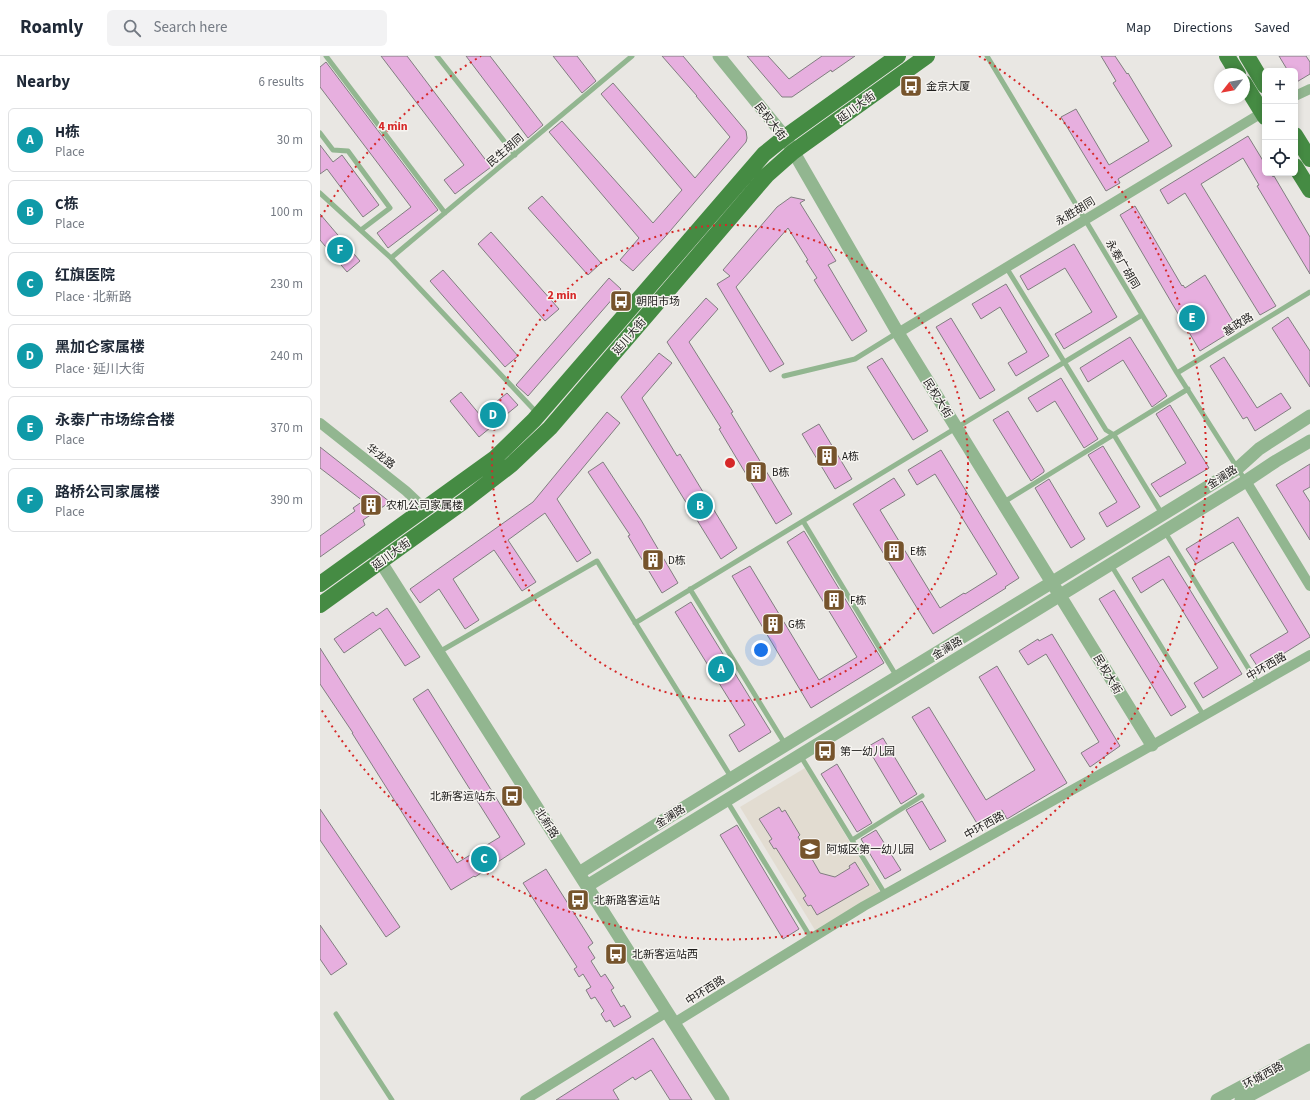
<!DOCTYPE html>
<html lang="en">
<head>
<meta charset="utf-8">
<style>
  body { margin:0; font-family:"Source Sans 3","Noto Sans SC",sans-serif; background:#f2f2f3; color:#1f2937 }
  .controls { position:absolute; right:12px; top:12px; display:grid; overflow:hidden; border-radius:6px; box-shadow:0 2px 6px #0003 }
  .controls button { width:36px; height:36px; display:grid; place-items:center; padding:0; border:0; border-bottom:1px solid #e0e1e3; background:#fff; color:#1f2937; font:20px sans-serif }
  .compass { position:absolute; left:894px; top:12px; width:36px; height:36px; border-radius:50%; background:#fff; box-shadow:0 2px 6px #0003; rotate:239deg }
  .you { position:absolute; left:441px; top:594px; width:14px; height:14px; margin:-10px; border:3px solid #fff; border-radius:50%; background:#1a73e8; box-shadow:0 0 0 6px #1a73e833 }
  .badge { display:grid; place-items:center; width:26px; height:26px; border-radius:50%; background:#111827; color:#fff; font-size:13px; font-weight:700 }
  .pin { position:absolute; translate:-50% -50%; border:2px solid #fff; box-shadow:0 1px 4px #0006 }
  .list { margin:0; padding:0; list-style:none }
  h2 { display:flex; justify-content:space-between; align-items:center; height:52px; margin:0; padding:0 16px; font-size:17px }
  h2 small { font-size:13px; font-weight:400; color:#747a83 }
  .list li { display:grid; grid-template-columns:26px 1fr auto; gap:12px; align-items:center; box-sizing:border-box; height:64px; margin:0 8px 8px; padding:0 8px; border:1px solid #e0e1e3; border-radius:6px }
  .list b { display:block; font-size:15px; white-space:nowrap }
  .list p { margin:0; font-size:13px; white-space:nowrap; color:#747a83 }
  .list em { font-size:13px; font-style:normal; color:#747a83 }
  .icon { flex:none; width:22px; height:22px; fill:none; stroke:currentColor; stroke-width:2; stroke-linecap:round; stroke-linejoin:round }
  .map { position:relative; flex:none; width:990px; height:1044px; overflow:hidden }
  header { display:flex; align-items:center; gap:24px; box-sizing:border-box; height:56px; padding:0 20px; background:#fff; border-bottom:1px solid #e0e1e3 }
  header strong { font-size:19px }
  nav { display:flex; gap:22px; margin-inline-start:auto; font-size:14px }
  .search { width:280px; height:36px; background:#f2f2f3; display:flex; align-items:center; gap:10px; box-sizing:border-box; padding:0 14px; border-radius:6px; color:#747a83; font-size:15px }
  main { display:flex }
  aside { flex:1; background:#fff }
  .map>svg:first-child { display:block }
</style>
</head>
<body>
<header>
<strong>Roamly</strong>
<div class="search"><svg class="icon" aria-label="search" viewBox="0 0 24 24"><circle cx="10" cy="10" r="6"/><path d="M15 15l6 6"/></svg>Search here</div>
<nav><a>Map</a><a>Directions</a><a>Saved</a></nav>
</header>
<main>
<aside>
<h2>Nearby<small>6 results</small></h2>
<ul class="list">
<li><span class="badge" style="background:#0f9aa8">A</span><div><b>H栋</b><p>Place</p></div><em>30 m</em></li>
<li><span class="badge" style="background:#0f9aa8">B</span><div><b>C栋</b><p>Place</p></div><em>100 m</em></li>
<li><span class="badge" style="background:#0f9aa8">C</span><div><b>红旗医院</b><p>Place · 北新路</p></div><em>230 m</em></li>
<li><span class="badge" style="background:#0f9aa8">D</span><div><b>黑加仑家属楼</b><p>Place · 延川大街</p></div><em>240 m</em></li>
<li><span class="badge" style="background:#0f9aa8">E</span><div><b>永泰广市场综合楼</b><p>Place</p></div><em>370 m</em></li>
<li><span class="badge" style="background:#0f9aa8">F</span><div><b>路桥公司家属楼</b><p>Place</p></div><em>390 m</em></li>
</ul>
</aside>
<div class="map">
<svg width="990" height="1044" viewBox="0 0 990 1044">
  <rect width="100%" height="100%" fill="#e9e7e3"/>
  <!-- built -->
  <path fill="#e2dcd1" d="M485 712 560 836 495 874 420 751Z"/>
  <!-- building -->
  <path fill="#e7afdf" stroke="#817e80" d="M61 0H87L171 111 135 138 124 124 144 109Z
    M146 0H170L223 69 208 82Z
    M233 0H257L276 25 262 37Z
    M342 0H363L426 75 427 82 426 86 345 181 313 215 300 204 319 182 229 76 242 65 333 167 362 134 281 38 293 27 375 122 410 81 376 40H377Z
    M427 0H448L469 23 502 0H535L512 16 511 14 472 41H462Z
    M781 0H795L807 18 808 17 852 90 798 123 800 127 786 135 741 61 756 53 789 109 829 85 793 27 796 25Z
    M959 0H986L990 6V18L975 27V15H968Z
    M6 6 118 154 68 192 57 177 91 151 0 31V11Z
    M928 80 945 108V117H951L953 121 954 120 990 181V218L937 130 939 129 923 102 881 128 956 250 940 259 865 137 848 148 840 134Z
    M0 89 13 106 22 99 59 149 43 161 7 113 0 118Z
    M222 140 281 207 268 219 208 152Z
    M471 141 485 144 480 147 516 205 508 209 547 275 532 285 494 224 497 222 486 205 488 204 468 172 416 231 464 308 450 316 397 228 410 220 403 214 457 151Z
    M815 150 862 230 863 229 865 232 885 219 917 272 880 295 800 159Z
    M0 158 40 205 27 216 0 184Z
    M171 176 239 253 225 265 158 188Z
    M754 188 797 261 744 293 735 278 772 256 745 212 708 234 700 220Z
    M123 214 198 300 185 311 110 225Z
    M289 222 301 233 208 340 196 329Z
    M686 228 729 300 696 320 688 307 707 296 680 251 661 263 652 248Z
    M386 242 398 253 369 286 413 356 411 357 472 458 456 468 399 373 401 372 347 286Z
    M968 261 990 295V331L952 272Z
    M631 262 675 334 660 343 616 271Z
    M810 281 847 340 832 351 803 304 768 326 760 312Z
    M339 297 352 307 322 342 357 400 360 398 417 492 401 503 301 341Z
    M904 301 937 352 961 337 971 352 935 375 927 361 923 363 890 310Z
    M562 302 608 375 593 384 547 311Z
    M741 322 778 383 764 392 735 345 717 356 708 342Z
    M141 336 160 359 187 337 198 349 159 381 130 345Z
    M850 349 889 412 840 441 831 428 866 407 836 358Z
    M688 355 724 414V416L711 425 673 364Z
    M287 356 300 367 237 443 271 497 257 506 225 457 188 484 216 526 202 535 174 494 133 523 159 564 145 573 119 533 100 547 90 533 213 446Z
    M499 368 532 423 515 433 482 378Z
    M783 390 820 451 787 471 779 457 797 446 768 399Z
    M0 391 70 446 43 464 45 469 0 501V480L35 455 33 452 43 445 0 412Z
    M621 394 699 522 685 531 686 532 613 578 533 448 574 422 585 439 560 454 620 552 644 537 645 538 677 518 615 418 597 429 588 414Z
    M283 406 321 464 358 527 342 537 308 480 310 479 268 416Z
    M990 408V431L983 435 990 446V484L956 429Z
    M729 423 765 483 751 492 715 432Z
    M918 461 990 580V581L939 613 930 599 968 576 913 486 876 508 866 493Z
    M484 475 564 607 491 652 412 520 430 510 499 624 537 601 467 486Z
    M849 500 922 618 883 642 874 627 898 612 843 523 821 537 812 522Z
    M794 534 866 651 851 660 779 543Z
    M371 546 451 676 419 696 409 679 425 669 355 556Z
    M67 552 100 601 85 610 60 572 24 597 14 583 53 556 56 560Z
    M732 578 800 690 770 711 761 697 779 686 726 598 708 609 699 595 718 583 719 585Z
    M0 592 137 807 180 781 93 643 108 633 205 788 155 821 154 820 131 834 32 677H33L0 628Z
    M677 610 747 727 687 763 682 754 658 769 592 661 609 651 666 744 715 714 659 621Z
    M563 682 597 738 581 748 547 691Z
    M517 708 552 767 537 776 501 718Z
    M602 745 626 785 610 794 586 754Z
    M459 751 462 756 465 754 480 779 478 781 486 794 488 793 494 802 492 803 500 817 515 821 530 812 529 810 535 806 549 829 497 859 491 849 488 850 483 842 486 840 456 792 454 793 449 785 452 783 439 763Z
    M0 753 80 871 66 881 0 784Z
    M417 769 479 873 463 883 400 779Z
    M556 774 581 814 565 823 541 783Z
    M226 813 273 887 268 891 275 902 271 905 281 921 285 918 294 932 291 934 301 951 304 949 311 961 294 971 290 964 286 966 281 958 284 955 275 941 271 943 266 934 271 931 263 918 259 921 254 913 257 911 203 827Z
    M0 869 27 908 11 919 0 903Z
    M333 982 372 1044H350L331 1014 315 1024 313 1021 293 1034 299 1044H236Z"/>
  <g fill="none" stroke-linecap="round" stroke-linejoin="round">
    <!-- service -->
    <path stroke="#92b690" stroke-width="5" d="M6 0 125 157
      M117 0 195 99
      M667 0 857 317 925 424
      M0 77 13 94 28 95 70 152 41 174
      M0 137 71 202 217 357
      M71 202 312 0
      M686 211 786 374 794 379 842 458
      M857 317 990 236
      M464 320 535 303 577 277
      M684 446 868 333
      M483 465 577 621
      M845 476 938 628
      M791 509 884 660
      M370 533 465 688
      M315 567 822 259
      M119 596 277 505 411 721
      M480 699 565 838
      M407 745 491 882
      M532 784 602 740
      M16 958 72 1044"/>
    <!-- minor -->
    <path stroke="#92b690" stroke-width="10" d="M975 40 990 33
      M578 277 945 55
      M0 367 86 435 105 453
      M926 425 990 530
      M354 967 544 850 822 695 990 599
      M205 1044 347 956"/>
    <!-- tertiary -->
    <path stroke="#92b690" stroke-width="13" d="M399 0 465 81 578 277 832 689
      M55 497 403 1044
      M259 817C477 680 699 548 918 412L939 393 990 360
      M267 830 926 425 956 405 990 385
      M897 1044 990 994
      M921 1044 990 1007"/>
    <!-- primary -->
    <path stroke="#458b43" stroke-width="16" d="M907 0 918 18
      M927 0 945 30
      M924 27 945 61
      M975 79 990 103
      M975 110 990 134
      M0 528 175 402 214 364 444 98 465 81 578 0
      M0 549 143 446 191 409 230 372 447 119 473 96 607 0"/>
  </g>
  <!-- distance rings -->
  <g fill="none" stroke="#d62828" stroke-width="2" stroke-dasharray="2 4">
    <circle cx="410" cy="407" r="238"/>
    <path d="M1 161A477 477 0 0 1 161 0M659 0A477 477 0 1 1 1 653"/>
  </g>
  <!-- icons -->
  <defs>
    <g id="bus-square" transform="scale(1.15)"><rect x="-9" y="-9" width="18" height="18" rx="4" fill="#76542c" stroke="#f6f4f0"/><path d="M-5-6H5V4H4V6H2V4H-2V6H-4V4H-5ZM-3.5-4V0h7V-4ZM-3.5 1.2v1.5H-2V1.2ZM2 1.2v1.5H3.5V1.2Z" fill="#fff"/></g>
    <g id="building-square" transform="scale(1.15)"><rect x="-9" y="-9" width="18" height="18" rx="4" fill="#76542c" stroke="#f6f4f0"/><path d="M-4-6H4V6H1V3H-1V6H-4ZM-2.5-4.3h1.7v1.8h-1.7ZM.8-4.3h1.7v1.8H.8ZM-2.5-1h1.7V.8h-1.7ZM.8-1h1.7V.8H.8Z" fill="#fff"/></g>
    <g id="school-square" transform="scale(1.15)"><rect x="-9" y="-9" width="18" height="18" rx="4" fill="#76542c" stroke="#f6f4f0"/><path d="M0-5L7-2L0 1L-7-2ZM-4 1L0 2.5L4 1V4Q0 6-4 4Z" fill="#fff"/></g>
  </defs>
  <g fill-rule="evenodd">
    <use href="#bus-square" x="591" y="30"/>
    <use href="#bus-square" x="301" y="245"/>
    <use href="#building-square" x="507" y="400"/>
    <use href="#building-square" x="436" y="416"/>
    <use href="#building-square" x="51" y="449"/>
    <use href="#building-square" x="574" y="495"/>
    <use href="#building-square" x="333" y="504"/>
    <use href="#building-square" x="514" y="544"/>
    <use href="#building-square" x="453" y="568"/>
    <use href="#bus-square" x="505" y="695"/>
    <use href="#bus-square" x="192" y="740"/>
    <use href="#school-square" x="490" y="793"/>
    <use href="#bus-square" x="258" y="844"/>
    <use href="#bus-square" x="296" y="898"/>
  </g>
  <g text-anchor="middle" stroke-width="3" stroke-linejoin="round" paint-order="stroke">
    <!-- poi labels -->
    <g font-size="11" fill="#1d1c1b" stroke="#f6f4f0" text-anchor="start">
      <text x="606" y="34">金京大厦</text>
      <text x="316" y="249">朝阳市场</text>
      <text x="522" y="404">A栋</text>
      <text x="452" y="420">B栋</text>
      <text x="66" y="453">农机公司家属楼</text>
      <text x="590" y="499">E栋</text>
      <text x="348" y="508">D栋</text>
      <text x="530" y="548">F栋</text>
      <text x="468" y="572">G栋</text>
      <text x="520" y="699">第一幼儿园</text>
      <text x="176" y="744" text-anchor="end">北新客运站东</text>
      <text x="506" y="797">阿城区第一幼儿园</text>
      <text x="274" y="848">北新路客运站</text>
      <text x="312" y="902">北新客运站西</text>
    </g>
    <!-- street labels -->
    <g font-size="11" fill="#1d1c1b" stroke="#f6f4f0">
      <text transform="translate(536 51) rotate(-36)" y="4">延川大街</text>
      <text transform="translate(451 65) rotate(52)" y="4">民权大街</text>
      <text transform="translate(185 94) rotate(-40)" y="4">民生胡同</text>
      <text transform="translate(755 155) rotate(-31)" y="4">永胜胡同</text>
      <text transform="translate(803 208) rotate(59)" y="4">永泰广胡同</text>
      <text transform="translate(918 268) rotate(-32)" y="4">基政路</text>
      <text transform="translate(309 280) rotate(-49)" y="4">延川大街</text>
      <text transform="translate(618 342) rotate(58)" y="4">民权大街</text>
      <text transform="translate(61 400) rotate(38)" y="4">华龙路</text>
      <text transform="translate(902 421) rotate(-33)" y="4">金澜路</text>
      <text transform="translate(71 498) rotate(-36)" y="4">延川大街</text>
      <text transform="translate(627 592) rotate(-31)" y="4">金澜路</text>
      <text transform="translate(946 610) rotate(-30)" y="4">中环西路</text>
      <text transform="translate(788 618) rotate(59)" y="4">民权大街</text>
      <text transform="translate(350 760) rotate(-32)" y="4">金澜路</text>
      <text transform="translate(227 767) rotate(57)" y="4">北新路</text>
      <text transform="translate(664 769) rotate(-29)" y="4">中环西路</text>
      <text transform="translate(385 934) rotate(-32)" y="4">中环西路</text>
      <text transform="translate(943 1019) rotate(-28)" y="4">环城西路</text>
    </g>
  </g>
  <circle cx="410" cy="407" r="6" fill="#d62828" stroke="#f6f4f0" stroke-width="2"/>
  <g font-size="12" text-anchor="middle" font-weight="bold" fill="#d62828" stroke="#f6f4f0" stroke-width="3" stroke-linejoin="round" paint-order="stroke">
    <text x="73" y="74">4 min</text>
    <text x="242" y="243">2 min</text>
  </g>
</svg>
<div class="controls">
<button>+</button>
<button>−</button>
<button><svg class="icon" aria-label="locate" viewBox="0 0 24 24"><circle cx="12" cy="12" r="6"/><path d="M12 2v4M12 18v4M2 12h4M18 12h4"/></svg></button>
</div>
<svg class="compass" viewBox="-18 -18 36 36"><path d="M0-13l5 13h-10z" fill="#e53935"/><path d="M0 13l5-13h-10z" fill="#747a83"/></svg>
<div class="you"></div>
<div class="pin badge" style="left:401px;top:613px;background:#0f9aa8">A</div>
<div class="pin badge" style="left:380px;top:450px;background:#0f9aa8">B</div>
<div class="pin badge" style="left:164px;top:803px;background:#0f9aa8">C</div>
<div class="pin badge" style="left:173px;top:359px;background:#0f9aa8">D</div>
<div class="pin badge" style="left:872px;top:262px;background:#0f9aa8">E</div>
<div class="pin badge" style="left:20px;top:194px;background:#0f9aa8">F</div>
</div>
</main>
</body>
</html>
